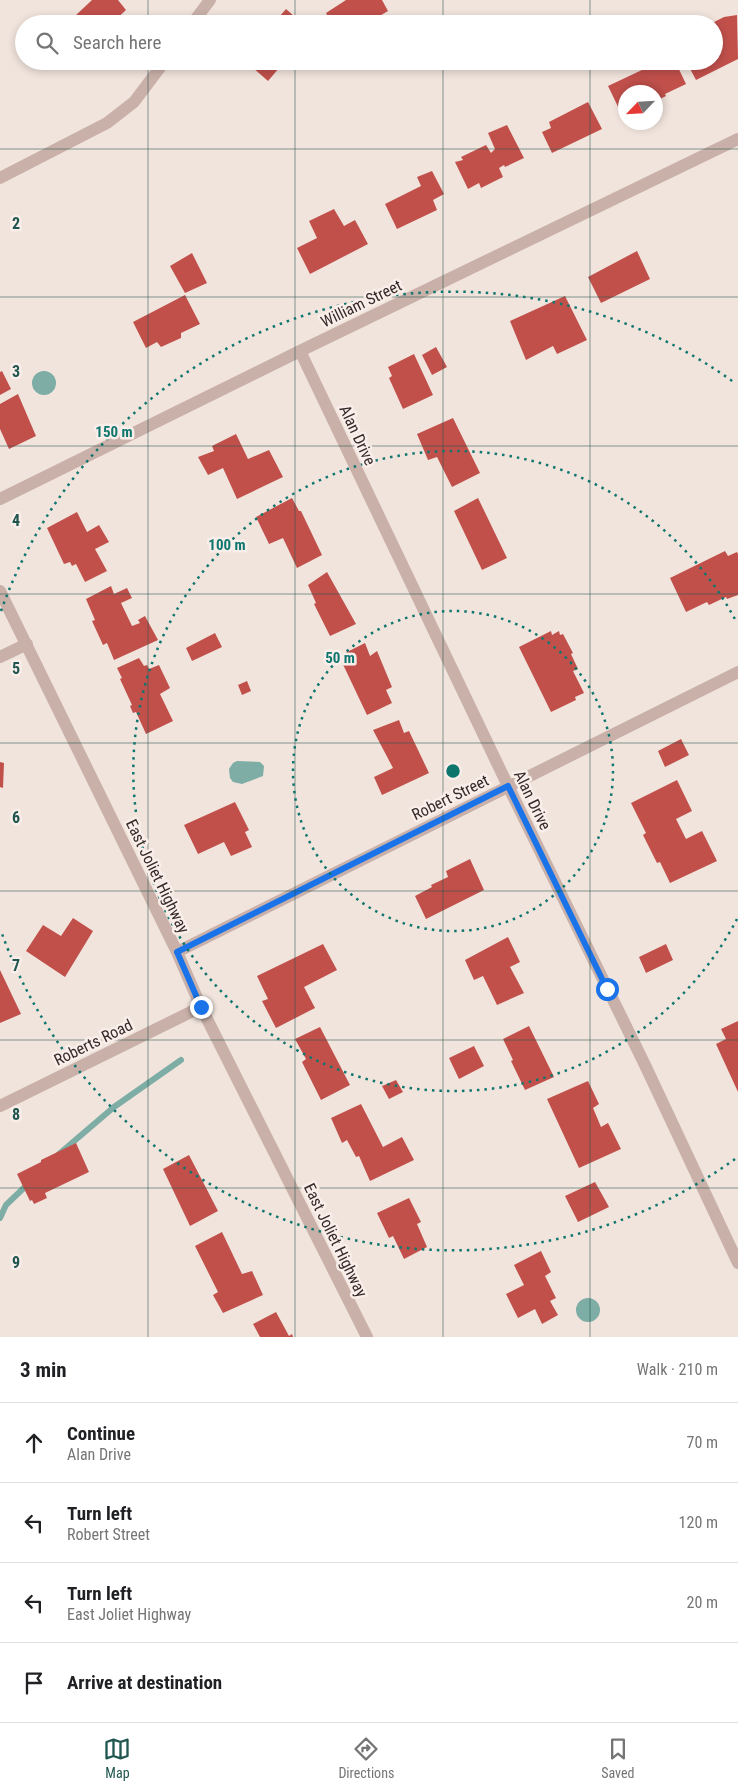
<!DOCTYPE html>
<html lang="en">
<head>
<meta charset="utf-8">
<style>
  body { margin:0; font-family:"Roboto Condensed",sans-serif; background:#f6f6f6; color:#202124 }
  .compass { position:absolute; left:618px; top:85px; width:45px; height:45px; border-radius:50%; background:#fff; box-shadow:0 2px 8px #0003; rotate:245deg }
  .stop { position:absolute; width:15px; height:15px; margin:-11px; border:4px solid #1a73e8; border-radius:50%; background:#fff }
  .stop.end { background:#1a73e8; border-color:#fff; box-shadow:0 1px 5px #0008 }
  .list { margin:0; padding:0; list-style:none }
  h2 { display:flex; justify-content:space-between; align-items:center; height:65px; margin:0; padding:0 20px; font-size:21px }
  h2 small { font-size:16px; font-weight:400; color:#757577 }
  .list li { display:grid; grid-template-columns:32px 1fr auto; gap:15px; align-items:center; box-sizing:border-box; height:80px; padding:0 20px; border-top:1px solid #e0e0e0 }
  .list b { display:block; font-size:19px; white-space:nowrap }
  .list p { margin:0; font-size:16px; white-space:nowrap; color:#757577 }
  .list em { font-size:16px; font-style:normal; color:#757577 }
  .icon { flex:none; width:28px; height:28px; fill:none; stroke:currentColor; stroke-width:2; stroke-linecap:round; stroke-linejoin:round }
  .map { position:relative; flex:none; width:738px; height:1337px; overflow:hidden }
  .search { position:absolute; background:#fff; box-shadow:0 2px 8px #0003; left:15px; right:15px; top:15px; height:55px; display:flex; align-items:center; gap:12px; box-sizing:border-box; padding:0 18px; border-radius:28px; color:#757577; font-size:19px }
  .sheet { height:385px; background:#fff }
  nav { display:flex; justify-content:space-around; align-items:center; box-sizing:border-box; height:70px; border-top:1px solid #e0e0e0; background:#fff; font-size:14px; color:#757577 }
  nav a { display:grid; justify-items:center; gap:2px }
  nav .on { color:#20564f }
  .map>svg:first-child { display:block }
</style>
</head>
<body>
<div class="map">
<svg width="738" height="1337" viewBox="0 0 738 1337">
  <rect width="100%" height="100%" fill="#f1e4dd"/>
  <!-- water -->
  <path fill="#7dada5" d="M32 383a12 12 0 1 1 24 0a12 12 0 1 1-24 0Z
    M237 761 260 762 264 766 263 776 242 784 233 782 230 778 229 769 233 763Z
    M576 1310a12 12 0 1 1 24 0a12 12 0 1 1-24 0Z"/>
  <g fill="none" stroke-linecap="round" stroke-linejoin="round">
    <!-- stream -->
    <path stroke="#7dada5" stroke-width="6" d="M59 1154 114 1107 181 1060
      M0 1218 6 1205 29 1183"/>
  </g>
  <!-- building -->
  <path fill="#c1504b" d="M92 0H118L126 10 111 24H82L75 16Z
    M346 0H382L388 11 366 24H332L326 13Z
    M286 9 303 24H273Z
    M737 15 738 59 696 80 686 61H714V24H710L724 17Z
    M245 61H285L268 81Z
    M661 61H675L686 84 665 94 666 96 656 101V92H626V114L622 115 608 86Z
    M588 102 602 129 552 153 542 132 551 128 549 122Z
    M507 125 524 158 505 167 504 165 499 168 503 177 481 188 479 183 468 189 455 162 463 160 461 157 486 145 491 153 495 149 488 133Z
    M432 171 444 194 433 200 437 210 397 229 385 204 421 186 417 177Z
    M334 209 344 226 355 220 368 244 310 274 297 248 317 238 309 221Z
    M637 251 650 279 601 303 588 277Z
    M192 253 207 283 185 293 170 266Z
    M185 295 200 324 181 333V338L161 347 157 342 146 348 133 322Z
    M565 296 587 340 557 354 553 346 526 360 510 321Z
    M436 347 447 367 432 375 422 355Z
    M414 354 433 395 403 409 389 378 392 376 388 367Z
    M2 371 11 389 0 395V372Z
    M18 394 36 436 9 449 0 429V404Z
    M453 418 480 473 452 487 437 457 428 460 417 434Z
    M236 434 248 459 269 450 283 477 237 499 223 468 208 475 198 457 214 451 212 446Z
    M292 498 299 511H301L322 555 297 568 283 538 269 544 256 517Z
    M478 498 507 558 482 570 454 511Z
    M77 512 87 532 99 525 109 542 95 549 107 571 85 582 76 564 72 566 70 562 64 564 47 528Z
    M725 551 728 556 737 552 738 554V595L727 599 726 597 709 605 707 602 686 612 670 578Z
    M327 572 356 624 330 636 314 604 316 603 308 585Z
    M111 586 114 594 127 588 132 598 121 603 132 626 140 623 138 620 145 616 158 640 114 660 107 643 103 645 92 621 95 620 86 599Z
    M551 631 552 635 559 631 560 635 563 634 573 653 571 654 578 669 573 671 584 693 575 697 576 700 551 712 519 647Z
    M215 633 222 647 192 661 186 648Z
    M365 643 370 656 377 651 392 687 386 690 392 703 367 715 339 656Z
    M139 658 144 666 147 665 149 669 159 665 170 688 160 694 173 721 146 734 136 712 133 713 130 706 132 705 120 679 122 678 117 668Z
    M247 681 251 691 242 695 238 685Z
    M399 720 404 733 409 731 429 773 382 795 374 777 393 768 373 730Z
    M681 739 689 755 665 767 658 751Z
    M0 762 4 763 3 788 0 787Z
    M677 780 692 811 676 819 686 839 702 831 717 861 670 883 660 862 657 863 643 835 646 833 631 803Z
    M235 802 249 830 245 832 252 847 231 856 224 842 198 854 184 825Z
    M470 859 484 890 426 919 415 896 432 887 431 885 448 877 446 871Z
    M73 918 93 931 65 977 26 951 43 925 61 936Z
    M508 937 520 962 510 967 524 993 497 1005 483 976 474 980 465 960Z
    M323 944 337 970 304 987 315 1008 276 1028 262 1001 268 999 257 976Z
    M666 944 673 960 646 973 639 957Z
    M0 970 21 1014 0 1023Z
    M738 1021V1092L716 1044 726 1039 721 1029Z
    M529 1026 554 1077 525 1090 511 1061 513 1060 503 1039Z
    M320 1027 350 1085 321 1100 302 1062 306 1059 295 1039Z
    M474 1046 484 1066 459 1079 449 1058Z
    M396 1080 403 1092 389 1099 382 1086Z
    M588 1081 599 1104 593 1108 601 1127 608 1123 621 1149 579 1168 547 1099Z
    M361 1104 383 1147 402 1137 414 1160 370 1181 359 1156 356 1157 347 1140 342 1143 331 1118Z
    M76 1143 89 1172 45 1193 47 1198 34 1204 32 1200 30 1201 17 1174 41 1162V1160Z
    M189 1155 218 1211 190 1226 163 1169Z
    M595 1182 609 1207 578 1222 565 1196Z
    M409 1198 421 1222 417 1224 427 1247 404 1259 393 1236 389 1238 377 1213Z
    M222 1232 242 1274 252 1271 263 1295 223 1313 213 1295 218 1292 195 1246Z
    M541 1251 551 1272 545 1276 556 1298 550 1301 558 1315 542 1324 535 1309 518 1318 506 1294 524 1285 514 1265Z
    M276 1312 289 1336 292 1334 293 1337H260L253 1324Z"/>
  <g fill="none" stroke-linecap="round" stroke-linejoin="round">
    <!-- minor -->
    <path stroke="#c9b1a9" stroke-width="12" d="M192 24 210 0
      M0 178 107 123 134 102 165 61
      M300 351 508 786 645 1065 738 1263
      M0 499 300 351 738 139
      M0 591 177 952 201 1007 367 1337
      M0 657 27 644
      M177 952 738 672
      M0 1106 201 1007"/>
  </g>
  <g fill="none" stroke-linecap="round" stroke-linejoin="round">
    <!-- route -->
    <path stroke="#1a73e8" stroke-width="6" d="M201 1007 177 952 508 786 607 989"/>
  </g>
  <!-- grid -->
  <path fill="none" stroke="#20564f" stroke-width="1" stroke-opacity="0.55" d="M148 0V24M295 0V24M443 0V24M590 0V24M148 61V1337M295 61V1337M443 61V1337M590 61V1337M0 149H738M0 297H738M0 446H738M0 594H738M0 743H738M0 891H738M0 1040H738M0 1188H738"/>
  <!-- distance rings -->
  <g fill="none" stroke="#0f766e" stroke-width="2.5" stroke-dasharray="2.5 5">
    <circle cx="453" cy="771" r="160"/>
    <path d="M737 919A320 320 0 1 1 737 623"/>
    <path d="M735 1159A480 480 0 0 1 1 931M1 611A480 480 0 0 1 735 383"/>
  </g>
  <g text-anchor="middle" stroke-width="5" stroke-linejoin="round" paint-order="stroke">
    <!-- street labels -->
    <g font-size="16" fill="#362a29" stroke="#f9eee9">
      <text transform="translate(361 303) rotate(-26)" y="6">William Street</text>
      <text transform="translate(358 435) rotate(65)" y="6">Alan Drive</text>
      <text transform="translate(450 797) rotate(-26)" y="6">Robert Street</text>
      <text transform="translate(533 800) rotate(64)" y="6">Alan Drive</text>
      <text transform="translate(158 876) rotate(64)" y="6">East Joliet Highway</text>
      <text transform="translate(93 1042) rotate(-26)" y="6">Roberts Road</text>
      <text transform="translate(336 1240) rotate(64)" y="6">East Joliet Highway</text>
    </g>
  </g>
  <g font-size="16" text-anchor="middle" font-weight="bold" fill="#20564f" stroke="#f9eee9" stroke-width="5" stroke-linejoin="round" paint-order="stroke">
    <text x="16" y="229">2</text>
    <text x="16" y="377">3</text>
    <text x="16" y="526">4</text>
    <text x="16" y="674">5</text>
    <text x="16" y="823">6</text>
    <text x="16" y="971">7</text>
    <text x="16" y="1120">8</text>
    <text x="16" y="1268">9</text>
  </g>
  <circle cx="453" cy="771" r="8" fill="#0f766e" stroke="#f9eee9" stroke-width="2.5"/>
  <g font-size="15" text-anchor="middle" font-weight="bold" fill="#0f766e" stroke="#f9eee9" stroke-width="5" stroke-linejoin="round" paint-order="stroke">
    <text x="114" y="437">150 m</text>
    <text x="227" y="550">100 m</text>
    <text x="340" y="663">50 m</text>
  </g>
</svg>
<svg class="compass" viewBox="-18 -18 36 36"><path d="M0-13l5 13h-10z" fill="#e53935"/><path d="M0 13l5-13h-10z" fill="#757577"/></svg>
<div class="stop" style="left:607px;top:989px"></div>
<div class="stop end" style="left:201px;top:1007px"></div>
<div class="search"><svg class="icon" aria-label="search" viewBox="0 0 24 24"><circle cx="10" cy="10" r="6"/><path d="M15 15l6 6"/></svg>Search here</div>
</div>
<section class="sheet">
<h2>3 min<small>Walk · 210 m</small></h2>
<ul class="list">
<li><svg class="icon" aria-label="ahead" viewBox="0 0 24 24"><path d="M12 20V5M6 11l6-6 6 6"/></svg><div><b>Continue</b><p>Alan Drive</p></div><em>70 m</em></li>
<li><svg class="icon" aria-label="left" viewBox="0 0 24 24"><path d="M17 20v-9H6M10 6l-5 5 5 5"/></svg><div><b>Turn left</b><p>Robert Street</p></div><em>120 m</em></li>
<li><svg class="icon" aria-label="left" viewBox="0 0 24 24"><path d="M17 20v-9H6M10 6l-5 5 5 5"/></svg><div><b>Turn left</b><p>East Joliet Highway</p></div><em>20 m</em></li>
<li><svg class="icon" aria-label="arrive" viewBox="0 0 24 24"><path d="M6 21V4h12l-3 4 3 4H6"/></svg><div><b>Arrive at destination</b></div></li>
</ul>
</section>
<nav>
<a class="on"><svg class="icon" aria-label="map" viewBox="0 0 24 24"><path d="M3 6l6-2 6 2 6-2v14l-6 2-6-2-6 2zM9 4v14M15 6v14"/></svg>Map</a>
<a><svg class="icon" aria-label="directions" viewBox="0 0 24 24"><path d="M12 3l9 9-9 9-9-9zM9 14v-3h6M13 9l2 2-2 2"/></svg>Directions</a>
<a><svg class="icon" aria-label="saved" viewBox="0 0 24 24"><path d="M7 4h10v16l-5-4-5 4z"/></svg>Saved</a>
</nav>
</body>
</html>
